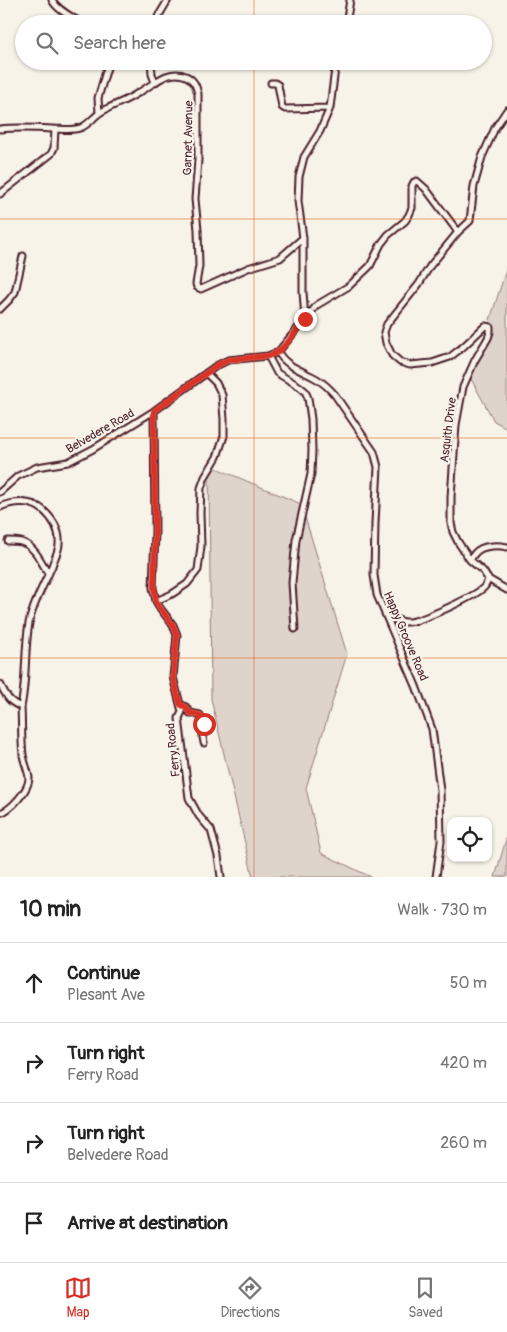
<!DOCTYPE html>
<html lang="en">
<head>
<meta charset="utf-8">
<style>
  body { margin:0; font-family:Pangolin,sans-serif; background:#f6f6f6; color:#222 }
  .controls { position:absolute; right:15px; bottom:15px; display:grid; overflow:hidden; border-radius:10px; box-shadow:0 1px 4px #0004 }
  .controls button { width:45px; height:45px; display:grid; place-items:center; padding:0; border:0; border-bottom:1px solid #e0e0e0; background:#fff; color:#222; font:25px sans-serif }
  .stop { position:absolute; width:15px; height:15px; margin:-11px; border:4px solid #d93025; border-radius:50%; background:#fff }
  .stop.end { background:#d93025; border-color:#fff; box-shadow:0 1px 5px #0008 }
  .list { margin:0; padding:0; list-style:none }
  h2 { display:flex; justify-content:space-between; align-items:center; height:65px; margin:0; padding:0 20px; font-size:21px }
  h2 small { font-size:16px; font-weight:400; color:#767676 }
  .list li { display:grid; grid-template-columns:32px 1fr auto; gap:15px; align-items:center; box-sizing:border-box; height:80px; padding:0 20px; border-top:1px solid #e0e0e0 }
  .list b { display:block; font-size:19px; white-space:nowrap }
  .list p { margin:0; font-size:16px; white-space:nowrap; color:#767676 }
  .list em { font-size:16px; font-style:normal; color:#767676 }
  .icon { flex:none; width:28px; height:28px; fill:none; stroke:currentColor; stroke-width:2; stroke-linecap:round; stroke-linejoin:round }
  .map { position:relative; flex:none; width:507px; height:877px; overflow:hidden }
  .search { position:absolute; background:#fff; box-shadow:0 1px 4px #0004; left:15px; right:15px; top:15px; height:55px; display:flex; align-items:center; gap:12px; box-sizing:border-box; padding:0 18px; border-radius:28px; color:#767676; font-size:19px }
  .sheet { height:385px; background:#fff }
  nav { display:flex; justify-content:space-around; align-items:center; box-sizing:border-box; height:70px; border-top:1px solid #e0e0e0; background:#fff; font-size:14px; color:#767676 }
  nav a { display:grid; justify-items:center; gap:2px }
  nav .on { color:#d93025 }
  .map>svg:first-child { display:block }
</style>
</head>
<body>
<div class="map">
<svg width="507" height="877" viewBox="0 0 507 877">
  <rect width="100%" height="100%" fill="#f7f3e8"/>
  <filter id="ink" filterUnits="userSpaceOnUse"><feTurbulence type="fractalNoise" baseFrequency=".02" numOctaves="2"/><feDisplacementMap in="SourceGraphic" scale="10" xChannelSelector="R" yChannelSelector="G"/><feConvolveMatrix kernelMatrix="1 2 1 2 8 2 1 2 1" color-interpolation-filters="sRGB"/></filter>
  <g filter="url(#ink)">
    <!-- green -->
    <path fill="#ded4cc" stroke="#947a7c" d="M507 267V428L494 421 471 379Z
      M209 465 301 504 347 654 306 788 321 853 371 877H253L211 699Z
      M507 836V877H495Z"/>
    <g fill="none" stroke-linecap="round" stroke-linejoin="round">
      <!-- street casing -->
      <g stroke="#4a1f2b" stroke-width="9">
        <path id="street" d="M52 0C58 11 73 17 83 24
          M156 24 158 17 168 0
          M346 24 350 0
          M151 61 152 74 155 83
          M271 83H275L278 85 282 107 285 109 330 108
          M507 110 495 128 482 157 474 186 470 221 458 232 430 266 419 284 387 324 384 332 386 343 392 355 400 362 410 365 432 363 450 357 464 346 485 326 490 327V332L488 338 475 360 463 387 456 425 451 497V523L453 532 458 542 470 560 483 571 488 579 507 590
          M99 113 98 98 109 61
          M0 129C18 127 35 128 53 129 62 129 71 131 80 128 89 125 93 117 101 112 113 105 126 101 138 93 153 85 168 68 186 76 194 80 196 85 198 94V160L195 199 198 230 199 266 196 284 197 287 201 289 248 268 280 258 303 238
          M0 194 51 154 54 148 55 129
          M0 309 9 300 15 292 23 256
          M305 319 303 292V238L298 201 299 177 304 157 320 131 330 108 336 61
          M278 352C286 367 304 371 317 379 325 384 330 389 335 395L374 452 378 467 375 523 374 575 377 595 416 686 432 729 440 790 441 841 436 877
          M268 356 277 373 299 386 305 391 308 398 311 419 312 450 311 474 296 540 292 583 295 629
          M154 411 155 532 153 588 156 601 160 608 173 625 177 635 173 677 182 712 179 718 189 798 199 816 211 830 218 856 221 877
          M0 492 18 476 37 467 68 462 93 449 154 411 216 366 228 360 268 356 278 352 317 305 349 286 370 266 381 244 388 235 405 221 409 215 412 208V186L414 182 417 181 426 189 458 232
          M0 507C14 501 31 500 43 510 53 519 60 531 59 544 59 551 54 559 52 566 44 585 33 603 29 623 24 651 27 679 21 707 8 701 7 697 0 684
          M8 541C12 541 17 541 21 542 35 546 41 562 48 573
          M470 560C472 558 473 555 475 553 482 545 497 545 507 547
          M156 601 172 594 187 584 198 570 201 546 200 513 201 488 205 477 217 457 224 436V419L222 395 216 383 206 373
          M385 610C391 617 398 623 408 622 420 622 479 595 485 586 487 584 487 581 488 579
          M180 704 186 707 190 713 200 715C205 727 201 731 204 743
          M0 813C11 810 29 790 29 778 28 770 24 762 23 755 21 739 22 723 21 707"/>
      </g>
      <!-- street -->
      <use href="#street" stroke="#f7f3e8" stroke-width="5"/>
    </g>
  </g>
  <g fill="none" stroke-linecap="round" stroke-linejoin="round" filter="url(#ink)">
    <!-- route -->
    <path stroke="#d93025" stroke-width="6" d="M204 724 200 715 190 713 186 707 180 704 173 677 177 635 173 625 160 608 156 601 154 588 155 532 154 411 216 366 228 360 268 356 278 352 288 342 305 319"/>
  </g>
  <!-- grid -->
  <path fill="none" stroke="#e8590c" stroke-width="1" stroke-opacity="0.55" d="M254 0V24M254 61V877M0 219H507M0 438H507M0 658H507"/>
  <g text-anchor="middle" stroke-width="4.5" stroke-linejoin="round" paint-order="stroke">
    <!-- street labels -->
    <g font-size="12" fill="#4a1f2b" stroke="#f7f3e8">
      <text transform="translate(188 138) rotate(-89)" y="4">Garnet Avenue</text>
      <text transform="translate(448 430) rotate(-83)" y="4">Asquith Drive</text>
      <text transform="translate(100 431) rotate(-30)" y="4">Belvedere Road</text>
      <text transform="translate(406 636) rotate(67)" y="4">Happy Groove Road</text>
      <text transform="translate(173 750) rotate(-96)" y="4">Ferry Road</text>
    </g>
  </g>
</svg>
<div class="controls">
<button><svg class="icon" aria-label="locate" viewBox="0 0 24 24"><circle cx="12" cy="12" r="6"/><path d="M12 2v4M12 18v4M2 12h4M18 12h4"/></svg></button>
</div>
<div class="stop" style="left:204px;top:724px"></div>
<div class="stop end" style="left:305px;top:319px"></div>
<div class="search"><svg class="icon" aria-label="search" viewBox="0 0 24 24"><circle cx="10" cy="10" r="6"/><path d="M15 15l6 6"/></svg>Search here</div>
</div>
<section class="sheet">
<h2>10 min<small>Walk · 730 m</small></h2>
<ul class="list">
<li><svg class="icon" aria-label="ahead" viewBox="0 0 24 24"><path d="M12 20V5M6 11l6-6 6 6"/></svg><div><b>Continue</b><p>Plesant Ave</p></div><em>50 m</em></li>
<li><svg class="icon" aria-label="right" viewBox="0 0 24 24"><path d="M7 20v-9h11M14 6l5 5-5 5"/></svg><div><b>Turn right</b><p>Ferry Road</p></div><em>420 m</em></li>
<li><svg class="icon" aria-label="right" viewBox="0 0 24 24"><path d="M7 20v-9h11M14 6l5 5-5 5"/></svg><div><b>Turn right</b><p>Belvedere Road</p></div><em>260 m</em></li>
<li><svg class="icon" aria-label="arrive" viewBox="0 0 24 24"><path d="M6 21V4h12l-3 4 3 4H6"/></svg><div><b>Arrive at destination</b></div></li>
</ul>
</section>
<nav>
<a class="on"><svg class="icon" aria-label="map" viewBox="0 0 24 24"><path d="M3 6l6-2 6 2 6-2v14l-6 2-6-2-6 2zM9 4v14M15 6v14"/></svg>Map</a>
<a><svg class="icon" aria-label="directions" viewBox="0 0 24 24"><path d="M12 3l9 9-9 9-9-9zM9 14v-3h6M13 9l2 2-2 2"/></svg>Directions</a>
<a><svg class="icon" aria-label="saved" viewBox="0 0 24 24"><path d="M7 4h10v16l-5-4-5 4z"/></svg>Saved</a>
</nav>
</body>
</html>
